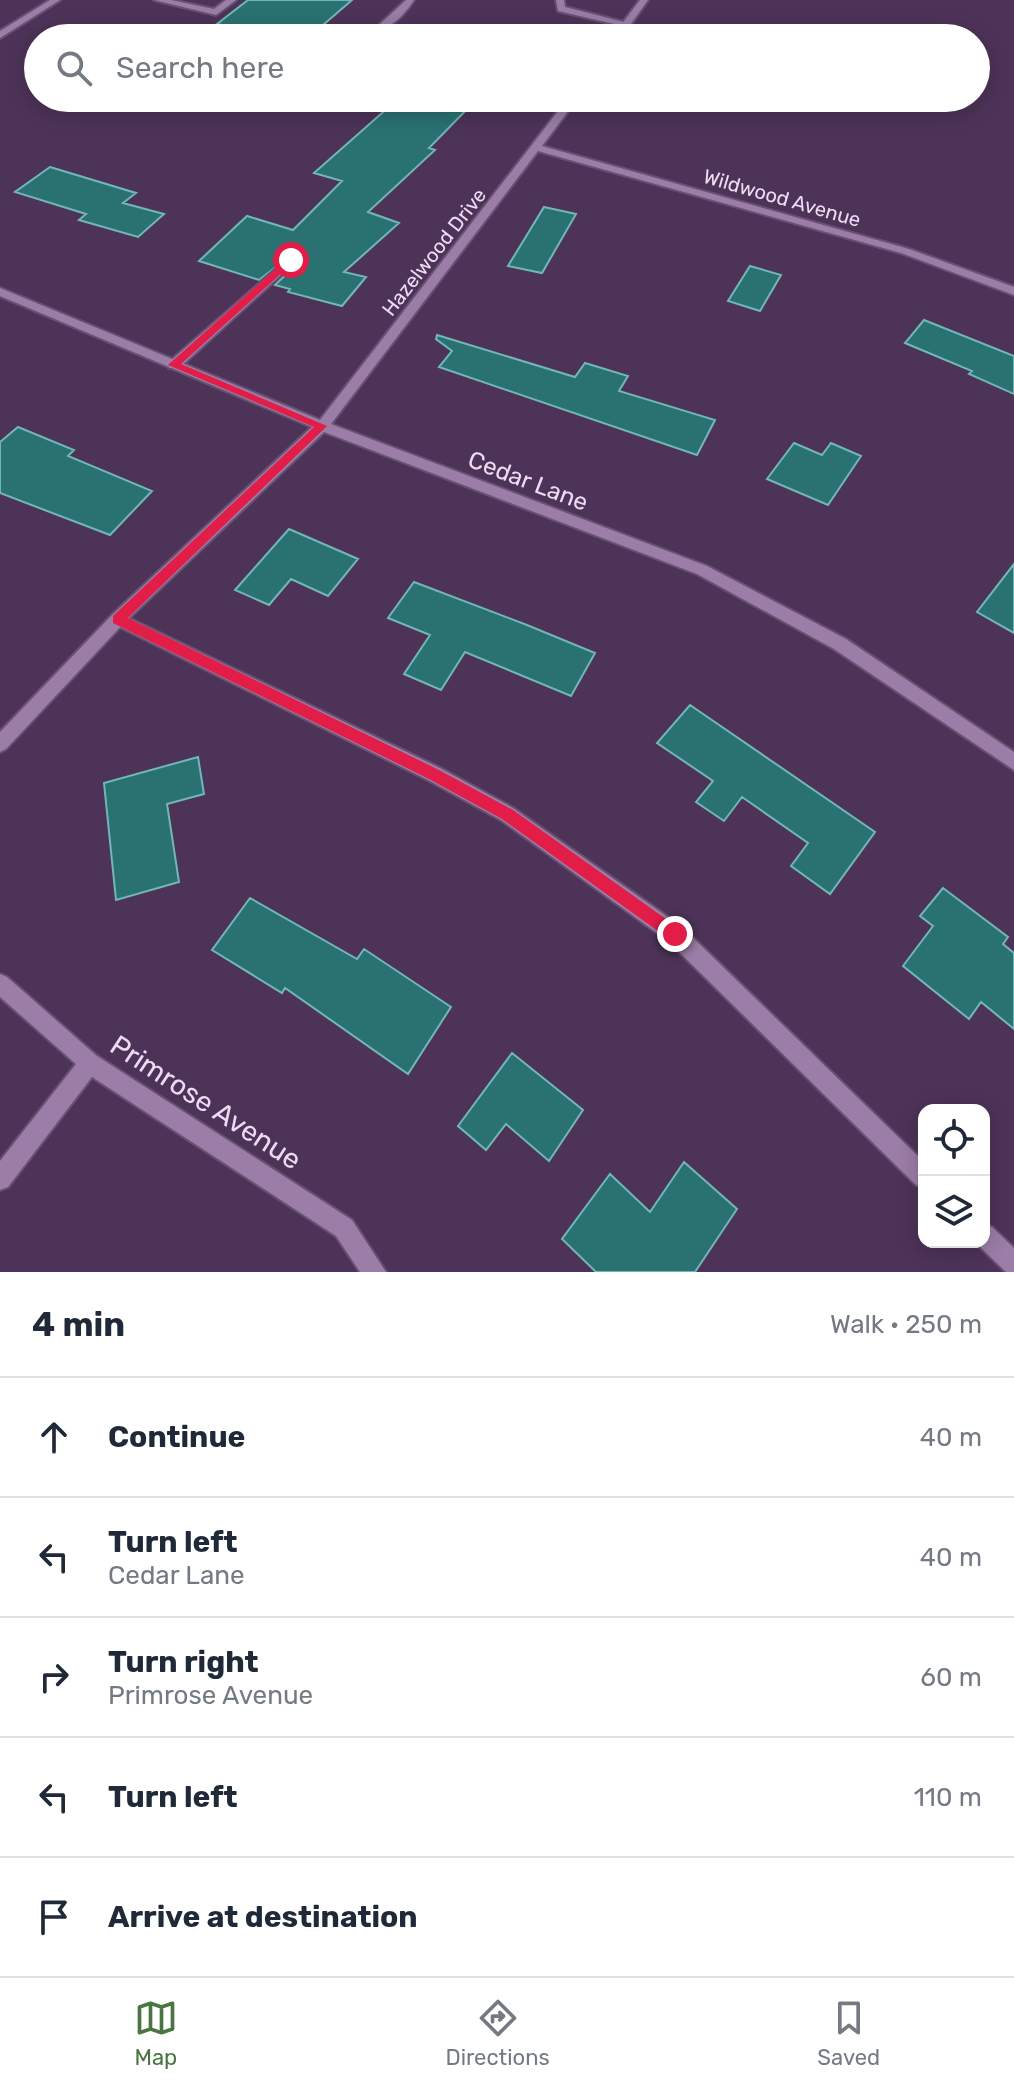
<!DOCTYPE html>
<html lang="en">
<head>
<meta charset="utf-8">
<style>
  body { margin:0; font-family:Rubik,sans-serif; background:#f2f2f3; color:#1f2937 }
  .controls { position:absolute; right:24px; bottom:24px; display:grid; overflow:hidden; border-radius:16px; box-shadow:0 4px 20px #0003 }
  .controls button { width:72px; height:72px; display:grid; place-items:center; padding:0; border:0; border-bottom:2px solid #e0e1e3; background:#fff; color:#1f2937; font:40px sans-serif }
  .stop { position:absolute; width:24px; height:24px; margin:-18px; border:6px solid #e11d48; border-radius:50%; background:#fff }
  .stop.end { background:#e11d48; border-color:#fff; box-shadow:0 2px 8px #0008 }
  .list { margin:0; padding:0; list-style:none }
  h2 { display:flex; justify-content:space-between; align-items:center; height:104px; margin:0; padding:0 32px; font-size:34px }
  h2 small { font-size:26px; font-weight:400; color:#747a83 }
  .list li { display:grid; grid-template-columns:52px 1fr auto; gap:24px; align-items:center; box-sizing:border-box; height:120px; padding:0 32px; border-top:2px solid #e0e1e3 }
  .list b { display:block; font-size:30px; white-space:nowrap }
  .list p { margin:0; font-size:26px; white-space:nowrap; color:#747a83 }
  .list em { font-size:26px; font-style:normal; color:#747a83 }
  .icon { flex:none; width:44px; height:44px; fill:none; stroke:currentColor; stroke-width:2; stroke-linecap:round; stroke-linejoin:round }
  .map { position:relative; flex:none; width:1014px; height:1272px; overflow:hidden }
  .search { position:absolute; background:#fff; box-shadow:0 4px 20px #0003; left:24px; right:24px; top:24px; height:88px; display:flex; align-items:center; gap:20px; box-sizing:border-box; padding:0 28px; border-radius:44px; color:#747a83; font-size:30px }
  .sheet { height:704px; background:#fff }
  nav { display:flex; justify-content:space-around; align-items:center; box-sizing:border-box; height:112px; border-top:2px solid #e0e1e3; background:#fff; font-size:22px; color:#747a83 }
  nav a { display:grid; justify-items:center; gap:4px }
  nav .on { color:#4b7443 }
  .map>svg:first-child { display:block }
</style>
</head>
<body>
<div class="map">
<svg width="1014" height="1272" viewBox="0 0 1014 1272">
  <rect width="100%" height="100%" fill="#4d3358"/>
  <!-- building -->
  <path fill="#2a7272" stroke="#71b7b7" stroke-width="2" d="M248 0H352L308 38H284L217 24Z
    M399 98H478L429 148 435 150 368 212 399 223 344 272 366 277 342 306 288 292 290 289 275 285 299 262V258L293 254 259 280 199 261 247 216 293 230 342 181 314 173Z
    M50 167 136 193 123 203 164 214 138 237 79 220 86 214 15 192Z
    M544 207 576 214 542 273 508 266Z
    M750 266 781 275 760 311 728 301Z
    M924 320 1014 356V394L969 374 972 371 905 343Z
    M437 335 575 377 585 363 628 376 619 391 715 420 697 455 439 367 452 351 436 339Z
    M18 427 74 450 68 456 152 491 110 535 0 493V442Z
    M794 443 822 455 831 443 861 456 828 505 767 479Z
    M289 529 358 559 328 596 291 579 269 605 235 590Z
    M1014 564V633L977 612Z
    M414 582 527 625 595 653 571 696 465 652 441 690 404 674 430 635 388 618Z
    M690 705 875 832 830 894 791 866 808 843 742 797 724 821 696 802 713 781 657 743Z
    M198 757 204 794 167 804 179 882 116 900 104 783Z
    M943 888 1008 937 1003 944 1014 953V1029L981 1002 969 1019 903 966 933 926 920 916Z
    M250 898 357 959 364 949 451 1007 408 1074 285 988 282 993 212 950Z
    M512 1053 583 1110 549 1161 506 1124 486 1150 458 1126Z
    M684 1162 737 1209 695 1272H596L562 1239 610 1174 650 1212Z"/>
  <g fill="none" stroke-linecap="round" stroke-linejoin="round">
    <!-- service casing -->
    <g stroke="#675070" stroke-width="4">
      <path id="service" d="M50 0H60L0 38V31Z
        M154 0H171L214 9 226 0H236L216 15Z
        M556 0H564L565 7 632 24 627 27 558 11Z
        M291 256 297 260 295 262 179 368H169V362Z
        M118 613 440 768 513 808 682 927 924 1162V1188L916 1185 668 941 501 820 428 780 112 623 110 619 112 615Z
        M984 1224 992 1227 1014 1248V1272H1006L976 1243 984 1242Z"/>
    </g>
    <!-- minor casing -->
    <g stroke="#675070" stroke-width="4">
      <path id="minor" d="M406 0H414C407 11 393 28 380 28V24Z
        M640 0H648L621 38H611Z
        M568 98H578L542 146 909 249 1014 287V295L901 253 538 151 331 424 707 566 846 639 1014 752V770L834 649 697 574 324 432 124 623 6 749 0 752V732L112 615 312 427 0 296V288L320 420Z
        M0 974 7 977 97 1056 352 1220 386 1272H360L336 1236 92 1077 8 1187 0 1190V1161L76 1064 0 997Z"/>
    </g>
    <!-- service -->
    <use href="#service" fill="#9b7da7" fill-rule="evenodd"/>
    <!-- minor -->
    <use href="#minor" fill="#9b7da7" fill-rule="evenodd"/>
  </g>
  <!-- route -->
  <path fill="#e11d48" d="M288 258 296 260 181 364 327 426 128 618 439 770 513 810 680 929V939H669L502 819 429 779 113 623V616L314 427 168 365Z"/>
  <g text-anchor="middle" stroke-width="6" stroke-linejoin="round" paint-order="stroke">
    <!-- far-street labels -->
    <g font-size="20" fill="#ecdcf3" stroke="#4d3358">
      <text transform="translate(782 198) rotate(16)" y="7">Wildwood Avenue</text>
      <text transform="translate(434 252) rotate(-52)" y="7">Hazelwood Drive</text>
    </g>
    <!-- street labels -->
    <g font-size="24" fill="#ecdcf3" stroke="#4d3358">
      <text transform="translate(528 481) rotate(21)" y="8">Cedar Lane</text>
    </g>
    <!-- near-street labels -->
    <g font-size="28" fill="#ecdcf3" stroke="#4d3358">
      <text transform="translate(206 1102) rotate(33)" y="10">Primrose Avenue</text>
    </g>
  </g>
</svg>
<div class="controls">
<button><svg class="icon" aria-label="locate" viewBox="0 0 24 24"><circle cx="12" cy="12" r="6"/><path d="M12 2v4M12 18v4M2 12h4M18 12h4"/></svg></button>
<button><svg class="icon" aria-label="layers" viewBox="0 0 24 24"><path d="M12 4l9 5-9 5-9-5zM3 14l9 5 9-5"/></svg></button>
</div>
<div class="stop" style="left:291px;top:260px"></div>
<div class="stop end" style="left:675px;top:934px"></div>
<div class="search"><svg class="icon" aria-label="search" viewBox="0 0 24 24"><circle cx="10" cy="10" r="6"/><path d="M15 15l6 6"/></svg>Search here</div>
</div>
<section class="sheet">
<h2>4 min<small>Walk · 250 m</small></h2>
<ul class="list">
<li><svg class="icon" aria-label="ahead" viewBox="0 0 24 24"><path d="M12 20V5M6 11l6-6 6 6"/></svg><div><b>Continue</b></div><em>40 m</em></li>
<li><svg class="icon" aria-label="left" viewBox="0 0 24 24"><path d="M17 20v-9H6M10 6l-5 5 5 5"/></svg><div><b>Turn left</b><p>Cedar Lane</p></div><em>40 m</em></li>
<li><svg class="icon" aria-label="right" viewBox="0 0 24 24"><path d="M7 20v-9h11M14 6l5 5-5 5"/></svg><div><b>Turn right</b><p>Primrose Avenue</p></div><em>60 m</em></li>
<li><svg class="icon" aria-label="left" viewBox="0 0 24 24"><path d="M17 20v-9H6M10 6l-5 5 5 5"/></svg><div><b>Turn left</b></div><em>110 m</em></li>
<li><svg class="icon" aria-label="arrive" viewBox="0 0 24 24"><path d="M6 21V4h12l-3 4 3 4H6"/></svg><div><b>Arrive at destination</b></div></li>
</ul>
</section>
<nav>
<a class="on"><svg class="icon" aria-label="map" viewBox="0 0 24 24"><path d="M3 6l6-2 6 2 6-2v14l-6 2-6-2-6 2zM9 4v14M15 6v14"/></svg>Map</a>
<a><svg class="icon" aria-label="directions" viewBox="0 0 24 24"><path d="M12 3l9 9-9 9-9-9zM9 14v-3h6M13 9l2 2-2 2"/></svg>Directions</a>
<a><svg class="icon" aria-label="saved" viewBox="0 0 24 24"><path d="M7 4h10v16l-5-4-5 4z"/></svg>Saved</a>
</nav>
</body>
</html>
